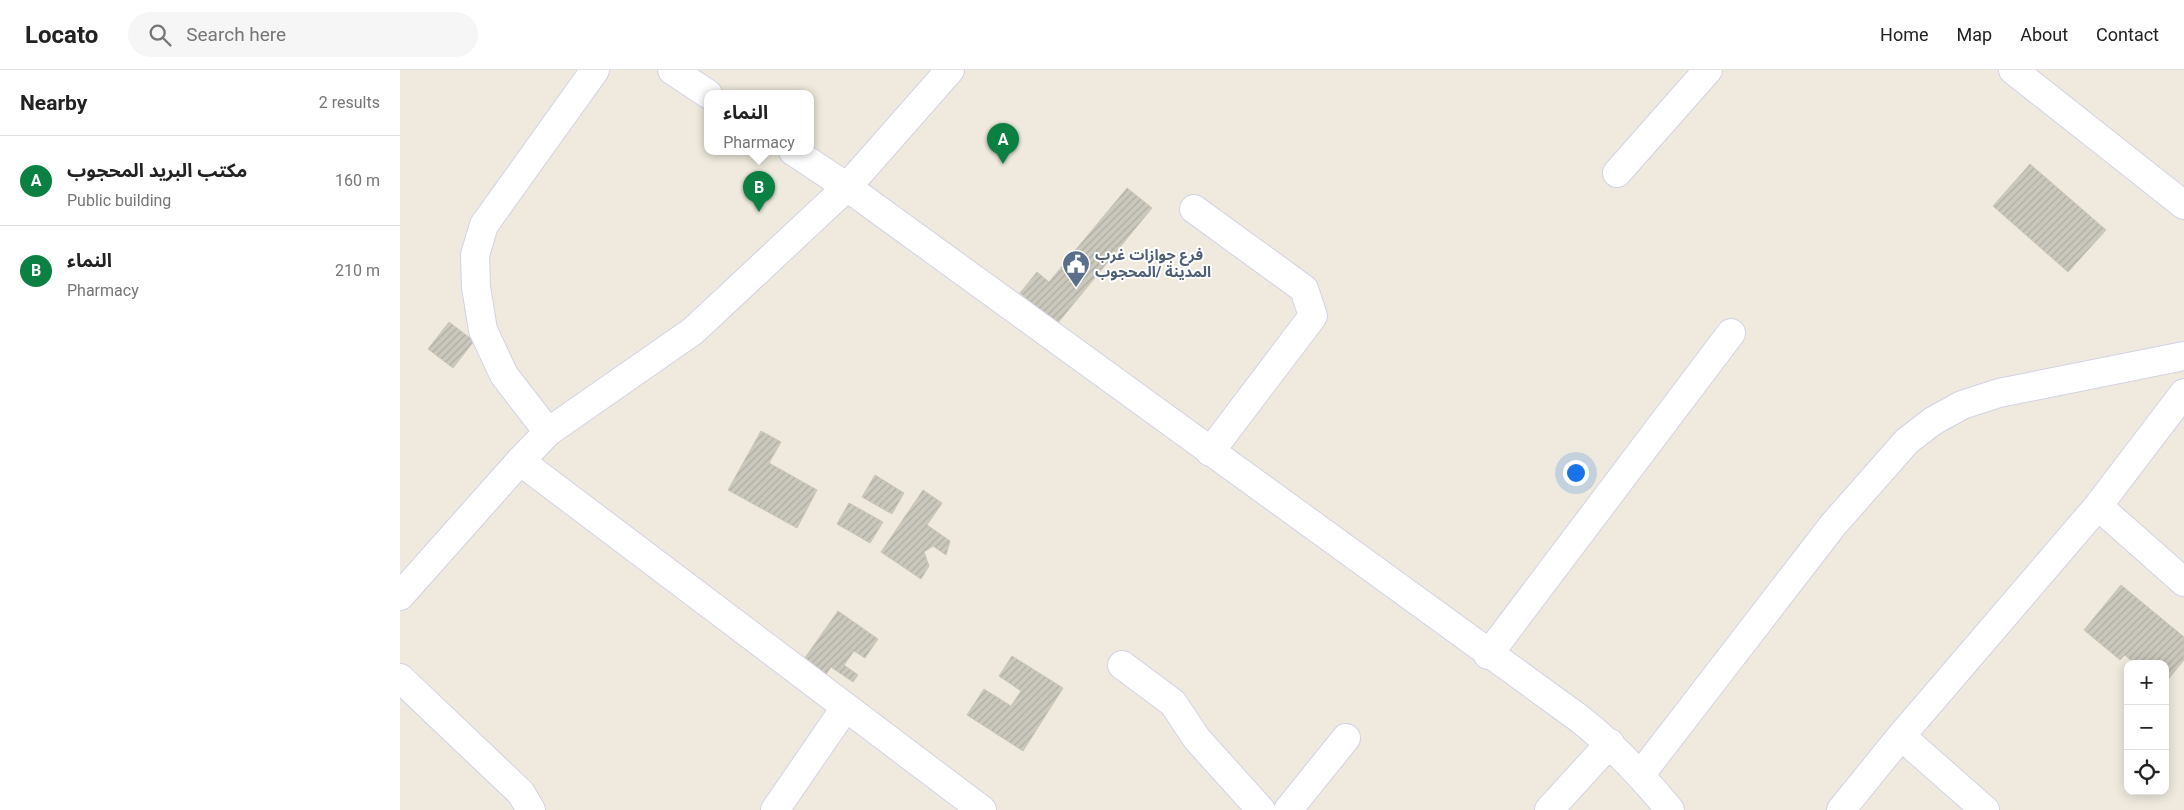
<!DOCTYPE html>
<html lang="en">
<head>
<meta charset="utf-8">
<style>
  body { margin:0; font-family:Roboto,"Noto Sans Arabic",sans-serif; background:#f6f6f6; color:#222 }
  .controls { position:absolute; right:15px; bottom:15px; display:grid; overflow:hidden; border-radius:10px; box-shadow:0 2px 12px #0003 }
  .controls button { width:45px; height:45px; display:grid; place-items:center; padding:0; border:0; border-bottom:1px solid #e0e0e0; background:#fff; color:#222; font:25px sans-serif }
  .you { position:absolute; left:1175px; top:402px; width:18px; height:18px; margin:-12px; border:4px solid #fff; border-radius:50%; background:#1a73e8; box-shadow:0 0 0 8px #1a73e833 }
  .badge { display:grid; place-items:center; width:32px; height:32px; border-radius:50%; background:#0b8043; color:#fff; font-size:16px; font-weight:700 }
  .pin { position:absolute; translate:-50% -41px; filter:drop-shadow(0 1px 2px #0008) }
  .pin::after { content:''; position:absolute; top:26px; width:18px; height:15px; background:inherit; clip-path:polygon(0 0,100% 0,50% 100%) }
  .popup { position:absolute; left:304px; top:20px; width:110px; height:65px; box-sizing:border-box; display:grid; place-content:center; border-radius:10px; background:#fff; filter:drop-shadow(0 1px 4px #0005); font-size:16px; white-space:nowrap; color:#767676 }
  .popup b { font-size:19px; color:#222 }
  .popup::after { content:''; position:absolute; left:50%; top:100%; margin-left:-10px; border:10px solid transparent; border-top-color:#fff }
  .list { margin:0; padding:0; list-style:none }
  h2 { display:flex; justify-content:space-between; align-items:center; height:65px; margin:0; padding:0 20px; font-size:21px }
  h2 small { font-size:16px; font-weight:400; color:#767676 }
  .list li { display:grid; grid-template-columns:32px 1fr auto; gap:15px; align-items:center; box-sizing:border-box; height:90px; padding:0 20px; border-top:1px solid #e0e0e0 }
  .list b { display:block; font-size:19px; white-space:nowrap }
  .list p { margin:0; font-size:16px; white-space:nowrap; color:#767676 }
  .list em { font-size:16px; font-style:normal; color:#767676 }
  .icon { flex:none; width:28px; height:28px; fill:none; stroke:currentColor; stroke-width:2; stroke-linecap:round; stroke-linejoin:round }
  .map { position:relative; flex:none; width:1784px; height:740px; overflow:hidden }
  header { display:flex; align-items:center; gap:30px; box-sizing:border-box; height:70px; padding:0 25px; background:#fff; border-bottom:1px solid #e0e0e0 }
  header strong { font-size:24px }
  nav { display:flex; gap:28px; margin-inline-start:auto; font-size:18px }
  .search { width:350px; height:45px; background:#f6f6f6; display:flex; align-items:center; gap:12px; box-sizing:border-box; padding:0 18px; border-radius:28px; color:#767676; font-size:19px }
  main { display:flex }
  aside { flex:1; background:#fff }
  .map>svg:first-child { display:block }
</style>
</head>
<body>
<header>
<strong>Locato</strong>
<div class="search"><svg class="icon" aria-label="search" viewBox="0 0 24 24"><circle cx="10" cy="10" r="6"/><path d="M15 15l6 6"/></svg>Search here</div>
<nav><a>Home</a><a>Map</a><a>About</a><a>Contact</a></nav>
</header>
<main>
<aside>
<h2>Nearby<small>2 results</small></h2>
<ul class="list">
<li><span class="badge">A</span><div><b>مكتب البريد المحجوب</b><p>Public building</p></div><em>160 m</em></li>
<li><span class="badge">B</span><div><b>النماء</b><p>Pharmacy</p></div><em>210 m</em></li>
</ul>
</aside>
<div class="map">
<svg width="1784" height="740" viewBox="0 0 1784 740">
  <defs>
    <pattern id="building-hatch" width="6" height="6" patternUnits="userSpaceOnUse" patternTransform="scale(1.25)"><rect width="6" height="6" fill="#cac7bc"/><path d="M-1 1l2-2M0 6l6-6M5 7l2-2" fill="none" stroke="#aeaba2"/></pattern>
  </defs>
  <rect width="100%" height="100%" fill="#efeadd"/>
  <!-- building -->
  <path fill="url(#building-hatch)" stroke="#cbc7b6" d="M1630 94 1706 160 1668 202 1593 136Z
    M727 118 752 138 657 254 620 223 637 202 649 212Z
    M49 252 74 271 53 298 28 279Z
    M361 361 381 372 369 393 417 420 397 458 328 420Z
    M475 405 504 423 492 444 462 427Z
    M523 420 542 433 527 455 550 471 546 485 533 476 524 482 529 496 521 509 481 482Z
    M449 433 483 452 470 473 437 454Z
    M1721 515 1784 567V590L1765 613V594H1735L1725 585 1720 590 1684 560Z
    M438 541 478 569 465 588 454 581 444 595 458 605 453 612 431 597 424 607 402 592Z
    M612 586 663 618 623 681 567 645 584 619 611 636 621 621 599 606Z"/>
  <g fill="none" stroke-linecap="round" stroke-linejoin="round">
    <!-- minor casing -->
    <g stroke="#d2d2e6" stroke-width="30">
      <path id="minor" d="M272 0 308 24
        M1613 0 1784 135
        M393 81 447 117 1180 649C1214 676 1242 706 1270 740
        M1217 103 1308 0
        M794 139 904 219 913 246 810 382
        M148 362 104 305 83 260 76 217 75 185 84 155 195 0
        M120 391 582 740
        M1698 436 1784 512
        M0 526 120 391 148 362 293 261 447 117 550 0
        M1088 585 1331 263
        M722 595 773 633 797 669 861 740
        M0 608 121 723 131 740
        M1501 666 1585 740
        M1241 704 1433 455 1507 371 1533 351 1562 335 1599 323 1784 286
        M375 740 445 638
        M888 740 946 668
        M1149 740 1210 673
        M1441 740 1501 666 1698 436 1784 323"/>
    </g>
    <!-- minor -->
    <use href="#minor" stroke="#fff" stroke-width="28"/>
  </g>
  <!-- icons -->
  <defs>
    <g id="civic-pin" transform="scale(1.4375)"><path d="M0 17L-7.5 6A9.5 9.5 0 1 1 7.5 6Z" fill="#5c6f8a" stroke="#fff"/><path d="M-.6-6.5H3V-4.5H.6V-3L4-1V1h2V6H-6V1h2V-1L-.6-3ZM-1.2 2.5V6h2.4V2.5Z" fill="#fff"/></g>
  </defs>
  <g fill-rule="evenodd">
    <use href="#civic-pin" x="676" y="194"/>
  </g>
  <g text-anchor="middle" stroke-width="4" stroke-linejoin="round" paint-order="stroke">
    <!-- service labels -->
    <g font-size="15" font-weight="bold" fill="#4e5e75" stroke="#fff" text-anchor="start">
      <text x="695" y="190">فرع جوازات غرب<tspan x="695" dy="17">المدينة /المحجوب</tspan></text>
    </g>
  </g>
</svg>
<div class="controls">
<button>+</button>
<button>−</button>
<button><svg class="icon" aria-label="locate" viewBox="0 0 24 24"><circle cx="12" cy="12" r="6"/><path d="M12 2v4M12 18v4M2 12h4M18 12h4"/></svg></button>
</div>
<div class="you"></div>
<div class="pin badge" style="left:603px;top:94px">A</div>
<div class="pin badge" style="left:359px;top:142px">B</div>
<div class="popup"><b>النماء</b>Pharmacy</div>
</div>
</main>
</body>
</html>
